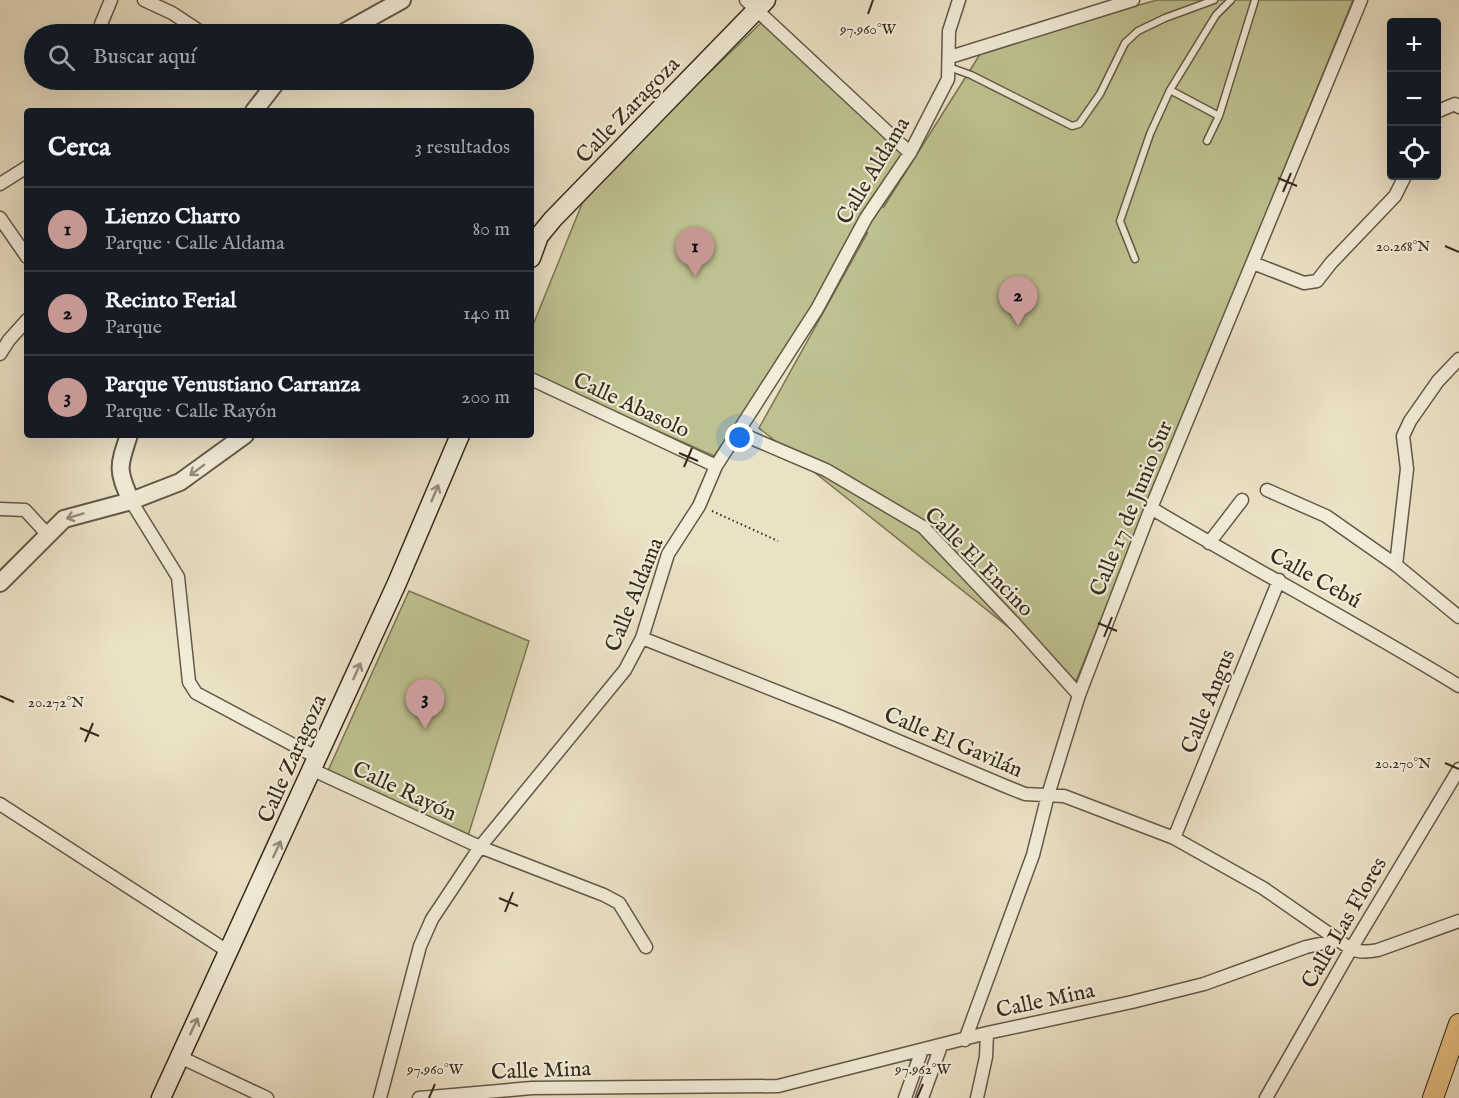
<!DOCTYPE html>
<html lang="es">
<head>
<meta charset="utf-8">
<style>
  body { margin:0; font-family:"IM FELL English",serif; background:#242831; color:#f1f3f6 }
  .controls { position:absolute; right:18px; top:18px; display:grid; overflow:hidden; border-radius:6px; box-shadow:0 6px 24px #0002 }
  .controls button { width:54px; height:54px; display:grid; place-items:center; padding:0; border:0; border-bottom:2px solid #363941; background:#171b24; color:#f1f3f6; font:30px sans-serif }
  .you { position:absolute; left:740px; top:438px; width:21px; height:21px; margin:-15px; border:4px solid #fff; border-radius:50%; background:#1a73e8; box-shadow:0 0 0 9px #1a73e833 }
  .badge { display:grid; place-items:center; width:39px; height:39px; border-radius:50%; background:#c59692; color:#111; font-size:20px; font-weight:700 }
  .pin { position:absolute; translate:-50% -50px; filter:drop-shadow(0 2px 3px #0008) }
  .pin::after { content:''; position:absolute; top:32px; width:21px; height:18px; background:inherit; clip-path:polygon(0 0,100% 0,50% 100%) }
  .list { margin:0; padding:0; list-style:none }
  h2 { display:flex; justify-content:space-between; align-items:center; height:78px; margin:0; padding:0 24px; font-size:26px }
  h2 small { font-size:20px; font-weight:400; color:#9ea1a6 }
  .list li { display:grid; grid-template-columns:39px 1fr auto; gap:18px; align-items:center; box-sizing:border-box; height:84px; padding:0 24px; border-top:2px solid #363941 }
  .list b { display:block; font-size:22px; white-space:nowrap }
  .list p { margin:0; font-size:20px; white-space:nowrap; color:#9ea1a6 }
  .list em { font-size:20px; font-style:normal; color:#9ea1a6 }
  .icon { flex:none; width:33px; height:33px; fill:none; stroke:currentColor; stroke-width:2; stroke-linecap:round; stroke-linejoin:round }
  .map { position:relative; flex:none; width:1459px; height:1098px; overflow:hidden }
  .search { position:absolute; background:#171b24; box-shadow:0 6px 24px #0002; left:24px; top:24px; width:510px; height:66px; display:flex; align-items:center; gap:15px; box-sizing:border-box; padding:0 21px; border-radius:33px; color:#9ea1a6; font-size:22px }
  .panel { position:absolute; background:#171b24; box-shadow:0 6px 24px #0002; left:24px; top:108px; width:510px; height:330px; border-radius:6px }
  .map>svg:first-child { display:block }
</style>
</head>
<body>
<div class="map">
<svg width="1459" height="1098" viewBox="0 0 1459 1098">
  <rect width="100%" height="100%" fill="#ebe1c5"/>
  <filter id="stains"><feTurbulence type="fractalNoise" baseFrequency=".00333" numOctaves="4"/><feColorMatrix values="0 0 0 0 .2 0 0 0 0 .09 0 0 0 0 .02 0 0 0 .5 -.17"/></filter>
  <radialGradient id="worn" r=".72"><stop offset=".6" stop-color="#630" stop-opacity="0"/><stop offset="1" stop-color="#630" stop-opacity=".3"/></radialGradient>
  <!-- green -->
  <path fill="#bfc190" stroke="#7a7656" stroke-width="1.5" d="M1157 0H1353L1076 681 759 428 868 232 714 456 531 375V330L588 189 761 23 915 151 883 208 984 48Z
    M409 591 529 641 467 839 327 773Z"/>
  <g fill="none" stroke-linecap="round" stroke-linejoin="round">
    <!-- service casing -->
    <g stroke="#635847" stroke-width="9">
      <path id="service" d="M949 67 971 75 1072 126 1079 124 1100 94 1125 43 1138 31 1165 18 1214 0
        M1170 90 1216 15 1231 0
        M1207 141 1219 116 1255 0
        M1135 259 1120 221 1150 134 1170 90 1219 116"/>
    </g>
    <!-- minor casing -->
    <g stroke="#635847" stroke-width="15">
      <path id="minor" d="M144 0 172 13 204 34
        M746 0 910 153
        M101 24 111 0
        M950 57 1133 0
        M1436 112 1455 104 1459 107
        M0 184 27 167
        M0 218 27 257
        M1253 263 1304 283 1317 281 1331 263 1395 196 1405 176
        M0 354 9 340 27 320
        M531 379 716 466
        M737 432 826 470 923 527 1015 624 1079 695
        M1267 490 1326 516 1396 565 1459 617
        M131 501 178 577 189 682 196 693 318 758
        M1151 508C1253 569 1358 624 1459 686
        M0 509 25 510 48 535
        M1209 543 1242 500
        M1396 565 1407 469 1403 436 1410 421 1438 381 1459 359
        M642 638 839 716 1005 786 1025 794 1064 796 1174 838 1263 888 1338 940
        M313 770 480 847 604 895 619 903 646 947
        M0 804 229 952
        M1174 838 1279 580
        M965 1040 1033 855 1048 795 1079 695 1151 508 1361 0
        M180 1057 267 1098
        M380 1098 420 946 432 919 480 847 625 670 642 638 668 554 699 506 716 466 817 309 866 218 910 153 948 79 949 31 959 0
        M419 1098 532 1088 778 1086 987 1033 1132 1002 1204 984 1306 947 1338 940C1353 951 1359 954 1378 950L1459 921
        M905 1098 922 1050
        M922 1098 941 1046
        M977 1098 986 1057 987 1033
        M1266 1098 1351 949 1459 769"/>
    </g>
    <!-- tertiary casing -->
    <g stroke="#635847" stroke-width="20">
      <path id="tertiary" d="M341 34 402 0
        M254 111 278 80
        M129 435C118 467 117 470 131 501
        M0 583 64 519 131 501 180 482 245 435"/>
    </g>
    <!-- secondary casing -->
    <g stroke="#362a1d" stroke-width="21">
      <path id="secondary" d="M531 258 539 236 553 219 766 0
        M161 1098 397 583 460 435"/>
    </g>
    <!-- primary casing -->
    <g stroke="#362a1d" stroke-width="22">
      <path id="primary" d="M1433 1098 1459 1024"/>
    </g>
    <!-- path -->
    <path stroke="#362a1d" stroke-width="2" stroke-dasharray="1.5 3" stroke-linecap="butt" d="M712 511 778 541"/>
    <!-- service -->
    <use href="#service" stroke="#f2ecd9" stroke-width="6"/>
    <!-- minor -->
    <use href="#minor" stroke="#f2ecd9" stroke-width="12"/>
    <!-- tertiary -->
    <use href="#tertiary" stroke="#f2ecd9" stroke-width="16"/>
    <!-- secondary -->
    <use href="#secondary" stroke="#f2ecd9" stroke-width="18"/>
    <!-- primary -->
    <use href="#primary" stroke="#e6c082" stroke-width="20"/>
  </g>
  <!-- one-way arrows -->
  <defs><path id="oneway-shaft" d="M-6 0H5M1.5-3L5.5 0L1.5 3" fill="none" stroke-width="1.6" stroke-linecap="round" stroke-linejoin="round" transform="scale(1.5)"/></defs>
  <g stroke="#948b7b">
    <use href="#oneway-shaft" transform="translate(197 470) rotate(144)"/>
    <use href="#oneway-shaft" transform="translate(435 493) rotate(-67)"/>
    <use href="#oneway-shaft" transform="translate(75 516) rotate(163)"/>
    <use href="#oneway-shaft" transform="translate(357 671) rotate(-66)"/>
    <use href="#oneway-shaft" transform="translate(277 849) rotate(-65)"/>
    <use href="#oneway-shaft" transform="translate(194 1026) rotate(-65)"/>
  </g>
  <!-- ticks -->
  <path fill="none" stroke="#362a1d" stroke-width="2" d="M868 14 873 0M1278 178 1297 186M1283 192 1291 173M1445 246 1459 252M679 453 698 461M684 467 692 448M1098 623 1117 631M1104 637 1112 617M0 696 14 702M80 728 99 736M85 742 93 723M1445 763 1459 769M499 898 518 906M505 912 513 892M429 1098 435 1084M917 1098 923 1084"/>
  <g text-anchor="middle" stroke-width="4.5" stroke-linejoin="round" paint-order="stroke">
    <!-- street labels -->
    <g font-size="22" fill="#362a1d" stroke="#f2ecd9">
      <text transform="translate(627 109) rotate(-46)" y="8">Calle Zaragoza</text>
      <text transform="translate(872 170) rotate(-59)" y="8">Calle Aldama</text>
      <text transform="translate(632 404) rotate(25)" y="8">Calle Abasolo</text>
      <text transform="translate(1130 508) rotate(-68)" y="8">Calle 17 de Junio Sur</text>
      <text transform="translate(980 561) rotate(45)" y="8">Calle El Encino</text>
      <text transform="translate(1316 577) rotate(29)" y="8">Calle Cebú</text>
      <text transform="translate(633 594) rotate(-68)" y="8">Calle Aldama</text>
      <text transform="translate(1207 701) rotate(-68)" y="8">Calle Angus</text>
      <text transform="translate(954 741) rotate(23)" y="8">Calle El Gavilán</text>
      <text transform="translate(291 758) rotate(-66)" y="8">Calle Zaragoza</text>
      <text transform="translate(405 790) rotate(25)" y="8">Calle Rayón</text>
      <text transform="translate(1343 922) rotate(-60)" y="8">Calle Las Flores</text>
      <text transform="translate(1045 999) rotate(-12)" y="8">Calle Mina</text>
      <text transform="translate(541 1069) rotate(-2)" y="8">Calle Mina</text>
    </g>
  </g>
  <g font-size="15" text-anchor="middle" fill="#362a1d" stroke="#f2ecd9" stroke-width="4.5" stroke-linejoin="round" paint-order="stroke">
    <text x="868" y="34">97.960°W</text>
    <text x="1403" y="251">20.268°N</text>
    <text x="56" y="707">20.272°N</text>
    <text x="1403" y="768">20.270°N</text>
    <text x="435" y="1074">97.960°W</text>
    <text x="923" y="1074">97.962°W</text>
  </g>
  <rect width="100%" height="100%" filter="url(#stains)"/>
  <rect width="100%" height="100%" fill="url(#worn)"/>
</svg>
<div class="controls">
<button>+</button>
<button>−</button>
<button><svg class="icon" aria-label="locate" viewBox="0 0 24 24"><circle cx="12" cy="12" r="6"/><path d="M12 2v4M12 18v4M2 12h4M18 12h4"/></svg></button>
</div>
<div class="you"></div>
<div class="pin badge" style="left:695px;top:277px">1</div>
<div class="pin badge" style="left:1018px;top:326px">2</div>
<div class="pin badge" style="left:425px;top:729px">3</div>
<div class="search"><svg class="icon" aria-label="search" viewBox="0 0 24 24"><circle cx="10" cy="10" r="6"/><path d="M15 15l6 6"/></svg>Buscar aquí</div>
<section class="panel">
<h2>Cerca<small>3 resultados</small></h2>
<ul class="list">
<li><span class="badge">1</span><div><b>Lienzo Charro</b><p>Parque · Calle Aldama</p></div><em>80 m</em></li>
<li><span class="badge">2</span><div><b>Recinto Ferial</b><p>Parque</p></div><em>140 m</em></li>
<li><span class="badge">3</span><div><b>Parque Venustiano Carranza</b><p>Parque · Calle Rayón</p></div><em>200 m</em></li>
</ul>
</section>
</div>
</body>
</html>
